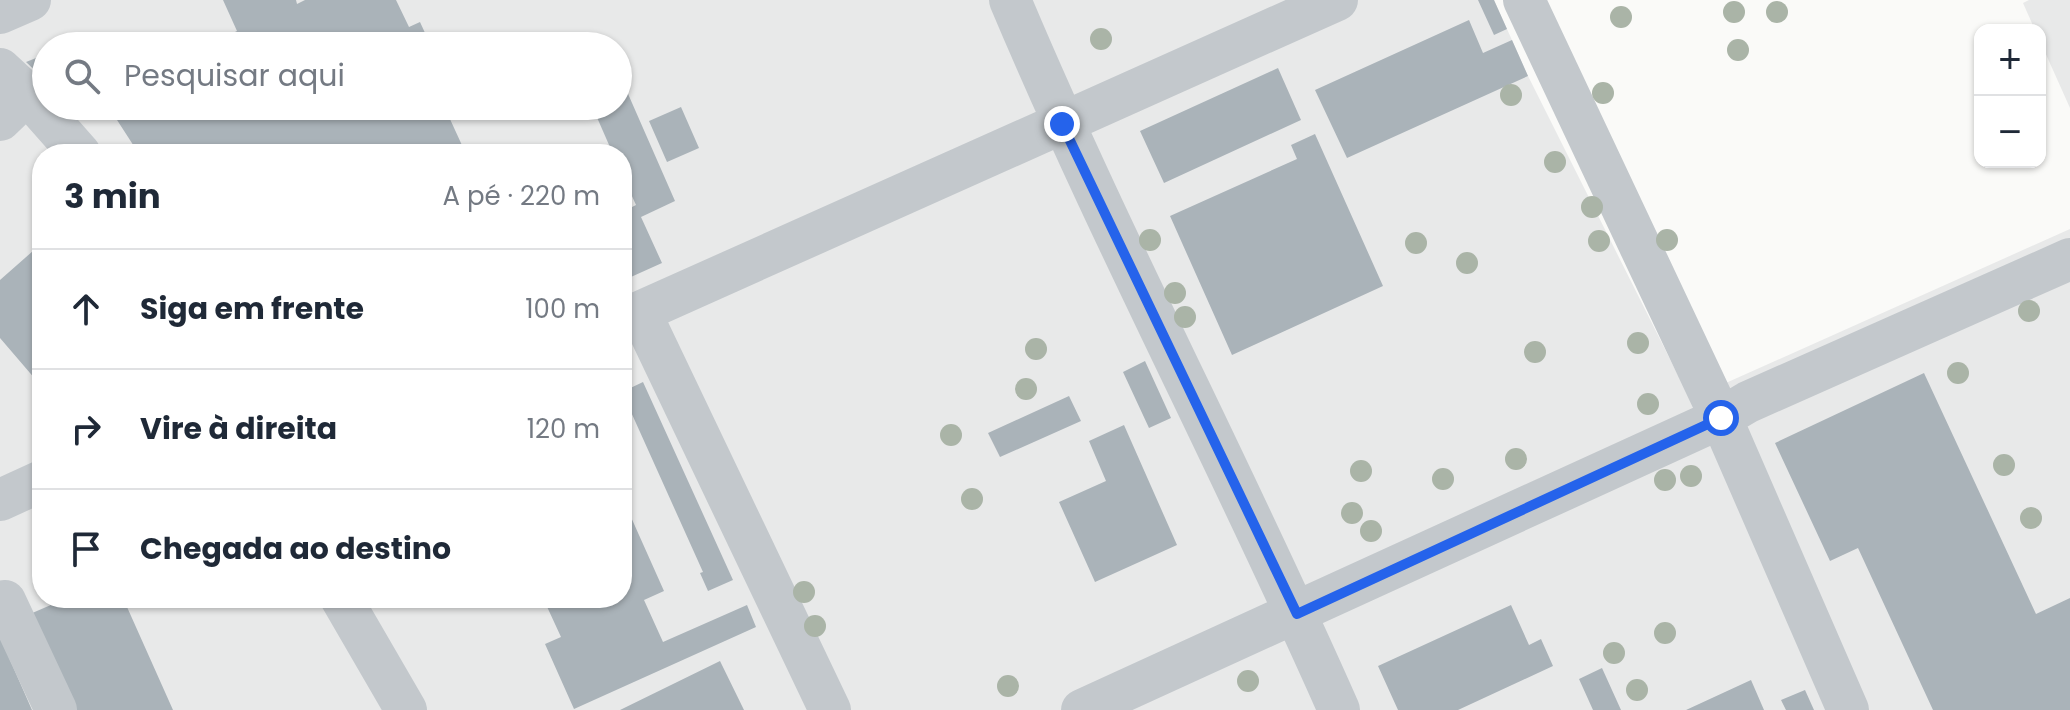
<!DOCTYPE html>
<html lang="pt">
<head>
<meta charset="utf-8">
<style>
  body { margin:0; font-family:Poppins,sans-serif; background:#f2f2f3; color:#1f2937 }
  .controls { position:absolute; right:24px; top:24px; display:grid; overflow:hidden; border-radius:16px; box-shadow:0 2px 6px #0004 }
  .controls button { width:72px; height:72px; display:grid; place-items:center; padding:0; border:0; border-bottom:2px solid #e0e1e3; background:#fff; color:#1f2937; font:40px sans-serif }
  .stop { position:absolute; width:24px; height:24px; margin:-18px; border:6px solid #2563eb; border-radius:50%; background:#fff }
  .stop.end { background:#2563eb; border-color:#fff; box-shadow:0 2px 8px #0008 }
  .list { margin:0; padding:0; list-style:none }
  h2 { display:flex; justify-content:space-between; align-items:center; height:104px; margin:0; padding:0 32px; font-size:34px }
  h2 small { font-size:26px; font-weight:400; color:#747a83 }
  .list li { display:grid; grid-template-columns:52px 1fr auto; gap:24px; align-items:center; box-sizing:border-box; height:120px; padding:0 32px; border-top:2px solid #e0e1e3 }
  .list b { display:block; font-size:30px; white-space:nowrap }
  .list em { font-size:26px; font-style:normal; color:#747a83 }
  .icon { flex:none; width:44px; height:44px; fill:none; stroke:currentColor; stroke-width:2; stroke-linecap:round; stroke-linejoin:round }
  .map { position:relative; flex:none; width:2070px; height:710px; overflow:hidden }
  .search { position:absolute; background:#fff; box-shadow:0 2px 6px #0004; left:32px; top:32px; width:600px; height:88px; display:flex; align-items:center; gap:20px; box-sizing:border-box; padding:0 28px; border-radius:44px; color:#747a83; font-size:30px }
  .panel { position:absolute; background:#fff; box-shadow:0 2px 6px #0004; left:32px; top:144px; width:600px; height:464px; border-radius:32px }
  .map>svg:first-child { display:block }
</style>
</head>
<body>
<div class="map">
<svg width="2070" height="710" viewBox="0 0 2070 710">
  <rect width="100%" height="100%" fill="#fafaf8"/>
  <!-- built -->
  <path fill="#e8e9e9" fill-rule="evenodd" d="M0 0H1494L1528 76 1690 399 2070 229V710H0ZM46 46H618V106H46ZM42 154H622V598H42Z
    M2029 0H2070V108L2040 41V30H2035L2023 3Z"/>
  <!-- building -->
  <path fill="#aab3b9" d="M223 0H296L297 4 305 0H396L409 27 420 22 431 46H206L237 31Z
    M1478 0H1494L1507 29 1494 35Z
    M1469 20 1483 53 1512 40 1528 76 1347 158 1315 90Z
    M46 54V81L26 62Z
    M1278 68 1301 120 1164 183 1140 131Z
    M618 71 675 201 641 217 662 263 622 281V212L636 205 622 174V154H613L592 106H618Z
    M108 106H444L466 154H139Z
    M681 107 699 148 667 162 649 121Z
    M1315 134 1383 286 1232 355 1170 216 1297 159 1291 145Z
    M42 243V387L0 338V280Z
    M1145 361 1171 418 1149 428 1123 372Z
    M1924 373 2036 614 2070 598V710H1933L1858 548 1830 561 1775 443Z
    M643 382 733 580 708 591 700 573 703 572 622 392Z
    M1069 396 1081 421 1000 457 988 433Z
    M1124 425 1177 545 1095 582 1059 502 1106 481 1089 441Z
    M622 497 664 591 644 600 663 642 747 605 756 627 574 709 545 644 561 637 543 598H622Z
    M67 598H123L173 710H75L30 614Z
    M1511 605 1529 645 1541 639 1553 666 1458 710H1398L1378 666Z
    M0 637 32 710H0Z
    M720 661 744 710H620Z
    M1602 668 1621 710H1593L1579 679Z
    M1751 680 1764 710H1686Z
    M1805 690 1814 710H1786L1781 700Z"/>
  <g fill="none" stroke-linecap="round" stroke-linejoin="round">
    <!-- minor -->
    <path stroke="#c3c8cc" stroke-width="42" d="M1010 0C1111 240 1234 471 1339 710
      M1524 0 1721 418 1848 710
      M0 13 30 0
      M0 69 27 94 80 154
      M0 120 27 94
      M640 312 830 710
      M622 320 1337 0
      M0 500 42 481
      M341 598 406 710
      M5 601 56 710
      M1082 710 1721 418 1748 402 2070 259"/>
  </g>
  <!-- trees -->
  <g fill="#aab4a7">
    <circle cx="1734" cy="12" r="11"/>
    <circle cx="1777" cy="12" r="11"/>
    <circle cx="1621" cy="17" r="11"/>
    <circle cx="1101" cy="39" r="11"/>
    <circle cx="1738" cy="50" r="11"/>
    <circle cx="1603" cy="93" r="11"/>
    <circle cx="1511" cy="95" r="11"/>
    <circle cx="1555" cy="162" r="11"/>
    <circle cx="1592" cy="207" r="11"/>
    <circle cx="1150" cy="240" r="11"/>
    <circle cx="1667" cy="240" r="11"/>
    <circle cx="1599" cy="241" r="11"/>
    <circle cx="1416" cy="243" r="11"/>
    <circle cx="1467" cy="263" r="11"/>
    <circle cx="1175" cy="293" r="11"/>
    <circle cx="2029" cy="311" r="11"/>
    <circle cx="1185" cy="317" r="11"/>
    <circle cx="1638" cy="343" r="11"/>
    <circle cx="1036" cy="349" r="11"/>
    <circle cx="1535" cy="352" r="11"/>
    <circle cx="1958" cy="373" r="11"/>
    <circle cx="1026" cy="389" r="11"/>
    <circle cx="1648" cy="404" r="11"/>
    <circle cx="951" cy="435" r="11"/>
    <circle cx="1516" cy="459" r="11"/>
    <circle cx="2004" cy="465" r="11"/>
    <circle cx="1361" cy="471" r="11"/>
    <circle cx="1691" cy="476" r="11"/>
    <circle cx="1443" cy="479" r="11"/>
    <circle cx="1665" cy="480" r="11"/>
    <circle cx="972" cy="499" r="11"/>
    <circle cx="1352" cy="513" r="11"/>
    <circle cx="2031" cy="518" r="11"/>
    <circle cx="1371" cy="531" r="11"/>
    <circle cx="804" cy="592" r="11"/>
    <circle cx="815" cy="626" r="11"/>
    <circle cx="1665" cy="633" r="11"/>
    <circle cx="1614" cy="653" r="11"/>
    <circle cx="1248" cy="681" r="11"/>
    <circle cx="1008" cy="686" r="11"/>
    <circle cx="1637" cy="690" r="11"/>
  </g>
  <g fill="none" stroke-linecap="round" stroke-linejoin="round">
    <!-- route -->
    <path stroke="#2563eb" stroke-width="10" d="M1062 124 1297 614 1721 418"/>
  </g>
</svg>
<div class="controls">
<button>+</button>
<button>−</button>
</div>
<div class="stop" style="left:1721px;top:418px"></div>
<div class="stop end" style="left:1062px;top:124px"></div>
<div class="search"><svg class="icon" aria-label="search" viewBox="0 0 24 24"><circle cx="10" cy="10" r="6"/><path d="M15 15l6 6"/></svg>Pesquisar aqui</div>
<section class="panel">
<h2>3 min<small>A pé · 220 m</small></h2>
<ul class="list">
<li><svg class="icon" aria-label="ahead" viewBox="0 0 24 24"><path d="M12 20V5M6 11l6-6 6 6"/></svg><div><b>Siga em frente</b></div><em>100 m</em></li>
<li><svg class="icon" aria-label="right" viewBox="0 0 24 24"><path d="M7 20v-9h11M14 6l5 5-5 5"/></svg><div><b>Vire à direita</b></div><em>120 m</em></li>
<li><svg class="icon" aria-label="arrive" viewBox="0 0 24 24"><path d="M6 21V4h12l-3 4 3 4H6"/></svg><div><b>Chegada ao destino</b></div></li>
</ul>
</section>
</div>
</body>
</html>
